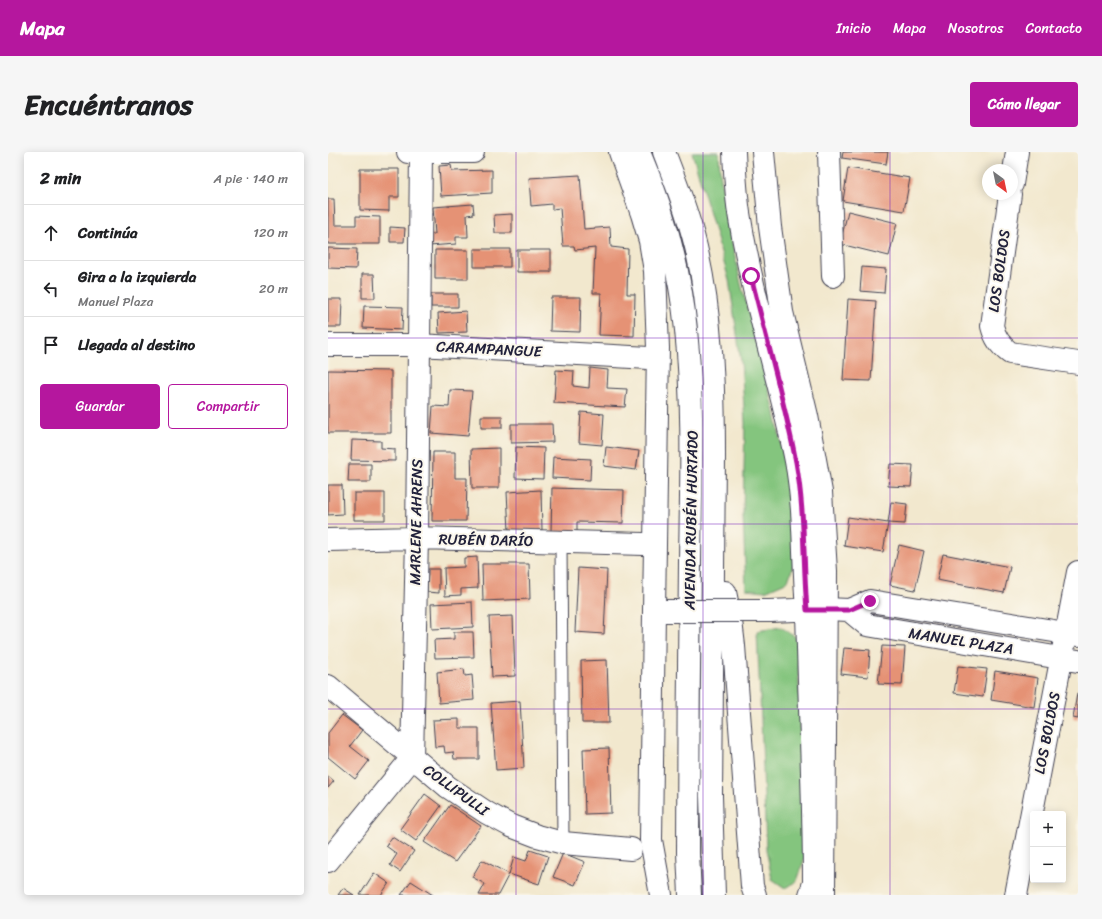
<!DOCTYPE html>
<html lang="es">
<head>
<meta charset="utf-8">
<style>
  body { margin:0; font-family:Sriracha,sans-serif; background:#f6f6f6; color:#202124 }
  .controls { position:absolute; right:12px; bottom:12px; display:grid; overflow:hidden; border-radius:4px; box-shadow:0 2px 10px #0003 }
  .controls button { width:36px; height:36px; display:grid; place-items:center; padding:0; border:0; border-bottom:1px solid #e0e0e0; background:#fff; color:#202124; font:20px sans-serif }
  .compass { position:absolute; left:654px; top:12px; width:36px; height:36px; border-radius:50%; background:#fff; box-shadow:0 2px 10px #0003; rotate:147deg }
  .stop { position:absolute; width:12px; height:12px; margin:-9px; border:3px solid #b5179e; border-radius:50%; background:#fff }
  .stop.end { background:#b5179e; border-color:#fff; box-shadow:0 1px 4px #0008 }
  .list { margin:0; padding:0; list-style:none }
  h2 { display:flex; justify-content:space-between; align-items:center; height:52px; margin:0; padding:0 16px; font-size:17px }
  h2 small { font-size:13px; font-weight:400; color:#757577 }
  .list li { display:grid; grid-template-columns:26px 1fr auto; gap:12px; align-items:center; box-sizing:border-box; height:56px; padding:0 16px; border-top:1px solid #e0e0e0 }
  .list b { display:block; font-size:15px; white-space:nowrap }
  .list p { margin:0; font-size:13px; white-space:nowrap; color:#757577 }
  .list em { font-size:13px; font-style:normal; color:#757577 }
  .actions { display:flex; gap:8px; padding:12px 16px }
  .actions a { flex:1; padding:9px 0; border:1px solid #b5179e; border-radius:4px; text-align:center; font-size:14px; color:#b5179e }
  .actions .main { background:#b5179e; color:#fff }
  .icon { flex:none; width:22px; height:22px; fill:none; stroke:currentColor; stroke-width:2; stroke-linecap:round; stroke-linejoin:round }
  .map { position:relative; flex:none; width:750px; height:743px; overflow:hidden; border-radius:4px }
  header { display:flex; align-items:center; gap:24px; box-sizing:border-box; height:56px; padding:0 20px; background:#b5179e; color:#fff }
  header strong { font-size:19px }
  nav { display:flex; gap:22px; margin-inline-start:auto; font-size:14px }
  .intro { display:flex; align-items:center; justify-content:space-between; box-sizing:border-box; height:96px; padding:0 24px }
  h1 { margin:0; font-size:28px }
  .button { padding:10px 18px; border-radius:4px; background:#b5179e; color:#fff; font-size:14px; font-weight:700 }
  main { display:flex; gap:24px; padding:0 24px }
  aside { flex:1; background:#fff; border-radius:4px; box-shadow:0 2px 10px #0003 }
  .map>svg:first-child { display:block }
</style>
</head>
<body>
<header>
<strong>Mapa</strong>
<nav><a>Inicio</a><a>Mapa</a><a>Nosotros</a><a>Contacto</a></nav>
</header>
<div class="intro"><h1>Encuéntranos</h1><a class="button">Cómo llegar</a></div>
<main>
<aside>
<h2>2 min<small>A pie · 140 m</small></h2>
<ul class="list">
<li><svg class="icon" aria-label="ahead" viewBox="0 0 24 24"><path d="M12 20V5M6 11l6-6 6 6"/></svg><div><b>Continúa</b></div><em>120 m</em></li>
<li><svg class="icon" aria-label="left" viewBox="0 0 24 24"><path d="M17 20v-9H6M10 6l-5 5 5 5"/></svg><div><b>Gira a la izquierda</b><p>Manuel Plaza</p></div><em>20 m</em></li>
<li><svg class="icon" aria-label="arrive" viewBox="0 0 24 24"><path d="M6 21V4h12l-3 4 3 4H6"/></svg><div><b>Llegada al destino</b></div></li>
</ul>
<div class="actions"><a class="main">Guardar</a><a>Compartir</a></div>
</aside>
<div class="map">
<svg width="750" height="743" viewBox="0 0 750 743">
  <rect width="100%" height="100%" fill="#fbf7ec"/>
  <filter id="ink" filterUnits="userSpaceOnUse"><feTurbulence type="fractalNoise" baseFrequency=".025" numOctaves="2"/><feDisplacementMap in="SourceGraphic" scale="8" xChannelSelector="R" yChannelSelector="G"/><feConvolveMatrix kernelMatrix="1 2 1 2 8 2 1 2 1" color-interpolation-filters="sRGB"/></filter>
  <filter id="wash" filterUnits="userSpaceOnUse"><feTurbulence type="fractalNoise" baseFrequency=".012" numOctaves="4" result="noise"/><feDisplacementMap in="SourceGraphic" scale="16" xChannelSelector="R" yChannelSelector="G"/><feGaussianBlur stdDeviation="0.9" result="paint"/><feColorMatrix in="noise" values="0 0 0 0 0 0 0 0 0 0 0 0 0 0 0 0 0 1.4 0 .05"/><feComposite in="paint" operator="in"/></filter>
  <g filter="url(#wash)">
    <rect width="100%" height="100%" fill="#f2e8ce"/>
    <!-- green -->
    <path fill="#84c57e" stroke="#53745c" d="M364 0H391L392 19 398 63 413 132 446 256 457 311 466 411 460 429 437 439 418 437 415 363 417 271 413 209 401 128Z
      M453 475 469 486 478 703 469 729 457 736 444 727 438 697 434 590 429 479Z"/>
    <g id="blocks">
      <!-- building -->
      <path fill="#e59275" d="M515 0H560L558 12 514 6Z
        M123 13 124 19 164 18V41L113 44 111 14Z
        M520 16 582 26 576 59 515 49Z
        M32 17H71V45H61V59L32 58Z
        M252 23 256 77 282 75 283 95 300 97 299 142H307L306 184 271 183 273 141H265L267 96 247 98 246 94H235L232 56 224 57V52L203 54 201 26Z
        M0 47H6L7 73H28V64L52 65V92H0Z
        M145 52 146 62 139 63 140 85H128V92L101 94 100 82H107L105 55Z
        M520 59 569 71 561 104 512 92Z
        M184 62V81H167L166 63Z
        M62 75 77 76 76 90H62Z
        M0 96 29 97 28 117 0 116Z
        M146 97H182V115H146Z
        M107 98H140V127H107Z
        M189 98H223V120H189Z
        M534 115 558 117 556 141 532 139Z
        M34 122H46L47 146H34Z
        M103 142H130V155H103Z
        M223 145H253L252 180 222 179Z
        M0 147H14L13 175H0Z
        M520 147 548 149 543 229 515 228Z
        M36 154 75 155 74 178 35 176Z
        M138 159 139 180 111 181 110 161Z
        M262 216 280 218 279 236 299 237 297 255 226 251 228 218 246 219 245 234 261 236Z
        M0 218 63 219V281H0Z
        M122 238 144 239 140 284 103 281 105 254 121 255Z
        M253 260 276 262 274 293 251 291Z
        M153 264H174V276H153Z
        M183 272H224L225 290 183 291Z
        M24 288 53 289V296L67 297V309L23 308Z
        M188 295 216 296 215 327 187 326Z
        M278 295 311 299 308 318 276 314Z
        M171 296V336H144L143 297Z
        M105 300H127V326H139L138 369H104Z
        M225 305 263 307 262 328 224 326Z
        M21 312H43V330H20Z
        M562 312 585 313 583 335 560 334Z
        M0 333H14L15 362 0 363Z
        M224 336 296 338 295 371 249 370V381L223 380Z
        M213 338 214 378 181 379 179 340Z
        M26 341H57V368H26Z
        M563 350 579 352 577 372 560 371Z
        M520 365 560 371 555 400 516 394Z
        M571 393 596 399 587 438 562 433Z
        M615 402 682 415 676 441 609 428Z
        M149 405 150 436 133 437V443L117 444 116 416 136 415V406Z
        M154 412H201L202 447 155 449Z
        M250 416 279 418 276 482 247 480Z
        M100 417H111V441L99 440Z
        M144 450 145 475 104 477 103 452Z
        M185 464 187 524 164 525 161 465Z
        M126 480H145L146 505 107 506 106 488 126 487Z
        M554 494 577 495 574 533 550 532Z
        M516 496 542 498 540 525 513 522Z
        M279 508 281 571H254L253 509Z
        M630 514 659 517 655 545 626 541Z
        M136 517 137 524 144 523 146 548 111 551 109 520Z
        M667 519 710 526 706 555 663 548Z
        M749 541H750V567L745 566Z
        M192 549 196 616 168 618 163 551Z
        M14 563 34 578 22 594 41 609 27 627 0 605V581Z
        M131 567V576H151V607H126L125 600 117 601 116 594 107 595 105 568Z
        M281 596 283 661 257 662 255 597Z
        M0 624 6 629 0 636Z
        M97 642 113 654 88 689 72 677Z
        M122 653 153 674 127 710 96 690Z
        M64 685 86 699 72 720 62 713 69 702 58 694Z
        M202 698 220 704 211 732 181 722 186 705 198 709Z
        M235 701 257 710 247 733 225 725Z
        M154 708 181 722 170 743H151L157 732 144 725Z
        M46 721 61 731 53 743H32Z
        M83 729 105 743H73Z
        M15 736 26 743H10Z"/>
    </g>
  </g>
  <g filter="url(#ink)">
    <use href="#blocks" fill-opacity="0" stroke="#414051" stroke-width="1"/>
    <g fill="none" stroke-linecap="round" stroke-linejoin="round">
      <!-- service casing -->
      <g stroke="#414051" stroke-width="13">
        <path id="service" d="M233 390 235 691"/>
      </g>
      <!-- minor casing -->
      <g stroke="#414051" stroke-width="24">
        <path id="minor" d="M80 0H145
          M501 0 505 124
          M684 32 689 0
          M682 42 664 174C667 186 672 193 682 201L750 211
          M0 193H91L321 206
          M0 388 89 386 316 392
          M498 457 521 458 542 449 750 483
          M521 458 539 473 750 509
          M0 534 120 635 159 661 183 674 209 684 235 691 303 697
          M0 709 84 606 89 386 93 0
          M688 743 750 420"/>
      </g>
      <!-- secondary casing -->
      <g stroke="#414051" stroke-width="24">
        <path id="secondary" d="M406 0C407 22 408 45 412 67 425 149 452 228 468 309 477 358 475 408 479 458
          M435 0 442 75 454 160 479 264 493 340 498 419 496 743
          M441 459 494 457
          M333 743 323 688 326 459H354"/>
      </g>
      <!-- trunk casing -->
      <g stroke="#414051" stroke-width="24">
        <path id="trunk" d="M292 0 314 62 322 89 327 119 330 196 326 459
          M311 0C335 56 352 117 358 178 366 255 363 332 362 409 361 506 360 604 360 701L362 743
          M336 0C348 31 360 62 368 95 384 164 386 235 386 305L383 644 386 743
          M397 440 403 469 406 494 424 734 427 743
          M479 458C481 549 486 640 486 731L482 743"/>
      </g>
      <!-- service -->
      <use href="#service" stroke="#fff" stroke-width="11"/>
      <!-- minor -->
      <use href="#minor" stroke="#fff" stroke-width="22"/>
      <!-- secondary -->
      <use href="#secondary" stroke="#fff" stroke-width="22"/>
      <!-- trunk -->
      <use href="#trunk" stroke="#fff" stroke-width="22"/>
      <!-- secondary-bridge casing -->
      <g stroke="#414051" stroke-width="24" stroke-linecap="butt">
        <path id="secondary-bridge" d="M354 459H441"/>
      </g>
      <!-- secondary-bridge -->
      <use href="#secondary-bridge" stroke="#fff" stroke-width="22"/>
    </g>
  </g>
  <g fill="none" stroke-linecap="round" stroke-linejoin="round" filter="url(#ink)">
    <!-- route -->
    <path stroke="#b5179e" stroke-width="5" d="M423 124C438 186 456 247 468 310 477 359 475 408 479 458H521L542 449"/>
  </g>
  <!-- grid -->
  <path fill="none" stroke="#7b2cbf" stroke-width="1" stroke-opacity="0.55" d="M188 0V743M375 0V743M562 0V743M0 186H750M0 372H750M0 557H750"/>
  <g text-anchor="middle" stroke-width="4" stroke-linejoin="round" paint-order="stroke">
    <!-- street labels -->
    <g font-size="15" fill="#22223b" stroke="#fbf7ec">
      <text transform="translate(671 119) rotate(-82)" y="5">LOS BOLDOS</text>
      <text transform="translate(161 197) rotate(3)" y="5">CARAMPANGUE</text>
      <text transform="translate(363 368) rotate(-89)" y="5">AVENIDA RUBÉN HURTADO</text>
      <text transform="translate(88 370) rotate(-89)" y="5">MARLENE AHRENS</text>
      <text transform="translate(158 388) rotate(1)" y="5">RUBÉN DARÍO</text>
      <text transform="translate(633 489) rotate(9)" y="5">MANUEL PLAZA</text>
      <text transform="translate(719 581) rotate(-79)" y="5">LOS BOLDOS</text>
      <text transform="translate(128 638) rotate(36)" y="5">COLLIPULLI</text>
    </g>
  </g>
</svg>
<div class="controls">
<button>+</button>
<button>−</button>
</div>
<svg class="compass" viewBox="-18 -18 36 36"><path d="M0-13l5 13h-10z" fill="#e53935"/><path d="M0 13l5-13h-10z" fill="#757577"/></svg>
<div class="stop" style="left:423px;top:124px"></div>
<div class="stop end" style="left:542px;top:449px"></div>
</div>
</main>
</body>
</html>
